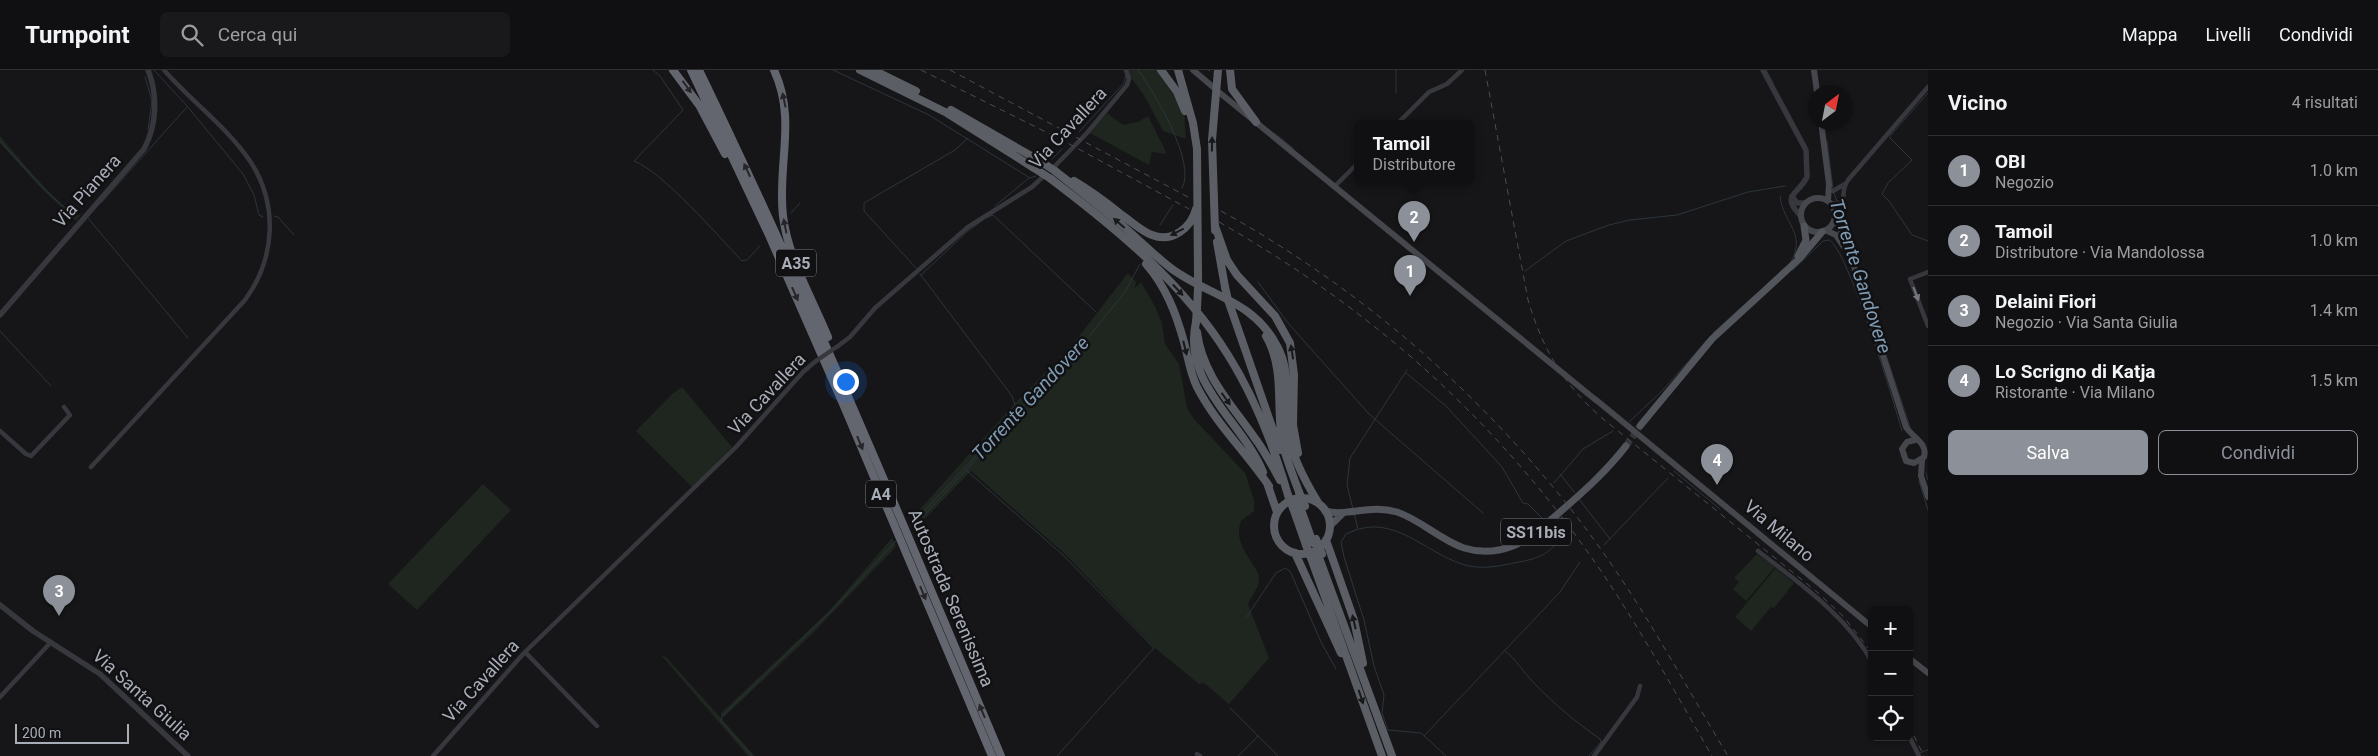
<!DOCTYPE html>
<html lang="it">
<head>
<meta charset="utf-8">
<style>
  body { margin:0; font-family:Roboto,sans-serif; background:#19191b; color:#f1f3f6 }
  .controls { position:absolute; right:15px; bottom:15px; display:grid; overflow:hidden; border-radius:8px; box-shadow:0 1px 4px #0004 }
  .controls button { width:45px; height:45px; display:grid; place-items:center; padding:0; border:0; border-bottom:1px solid #303032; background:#101012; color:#f1f3f6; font:25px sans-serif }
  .compass { position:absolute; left:1808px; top:15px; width:45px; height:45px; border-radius:50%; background:#101012; box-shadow:0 1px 4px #0004; rotate:32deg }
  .scale { position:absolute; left:15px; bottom:12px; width:114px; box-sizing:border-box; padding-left:5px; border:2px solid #a8adb8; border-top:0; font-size:14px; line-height:18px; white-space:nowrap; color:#a8adb8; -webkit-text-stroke:4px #111113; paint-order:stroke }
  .you { position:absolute; left:845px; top:311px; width:18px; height:18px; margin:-12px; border:4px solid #fff; border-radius:50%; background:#1a73e8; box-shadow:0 0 0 8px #1a73e833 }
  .badge { display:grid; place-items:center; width:32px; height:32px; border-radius:50%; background:#8c9099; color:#fff; font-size:16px; font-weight:700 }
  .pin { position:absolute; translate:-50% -41px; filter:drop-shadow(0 1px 2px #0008) }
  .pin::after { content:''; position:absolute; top:26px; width:18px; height:15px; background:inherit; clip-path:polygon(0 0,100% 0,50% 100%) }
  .popup { position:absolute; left:1354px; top:50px; width:120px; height:65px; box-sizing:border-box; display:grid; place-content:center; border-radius:8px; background:#101012; filter:drop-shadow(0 1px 4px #0005); font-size:16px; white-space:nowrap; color:#9c9d9f }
  .popup b { font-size:19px; color:#f1f3f6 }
  .popup::after { content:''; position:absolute; left:50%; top:100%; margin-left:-10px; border:10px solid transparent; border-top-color:#101012 }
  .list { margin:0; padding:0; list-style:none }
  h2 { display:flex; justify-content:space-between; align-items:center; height:65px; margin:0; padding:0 20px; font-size:21px }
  h2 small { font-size:16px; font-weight:400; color:#9c9d9f }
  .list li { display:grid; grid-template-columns:32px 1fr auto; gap:15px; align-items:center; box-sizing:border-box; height:70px; padding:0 20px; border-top:1px solid #303032 }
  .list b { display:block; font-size:19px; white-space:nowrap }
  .list p { margin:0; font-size:16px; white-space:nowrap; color:#9c9d9f }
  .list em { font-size:16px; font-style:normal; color:#9c9d9f }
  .actions { display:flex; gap:10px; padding:15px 20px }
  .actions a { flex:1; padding:11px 0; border:1px solid #8c9099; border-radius:8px; text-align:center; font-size:18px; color:#8c9099 }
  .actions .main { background:#8c9099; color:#fff }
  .icon { flex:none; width:28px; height:28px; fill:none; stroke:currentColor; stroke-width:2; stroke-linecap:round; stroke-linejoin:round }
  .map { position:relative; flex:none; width:1928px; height:686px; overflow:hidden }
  header { display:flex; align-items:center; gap:30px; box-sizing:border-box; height:70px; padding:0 25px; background:#101012; border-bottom:1px solid #303032 }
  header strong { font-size:24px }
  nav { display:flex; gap:28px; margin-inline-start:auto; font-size:18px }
  .search { width:350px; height:45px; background:#19191b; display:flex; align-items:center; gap:12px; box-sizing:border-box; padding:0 18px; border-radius:8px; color:#9c9d9f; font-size:19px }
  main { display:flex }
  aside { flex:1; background:#101012 }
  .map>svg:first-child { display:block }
</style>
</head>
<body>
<header>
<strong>Turnpoint</strong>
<div class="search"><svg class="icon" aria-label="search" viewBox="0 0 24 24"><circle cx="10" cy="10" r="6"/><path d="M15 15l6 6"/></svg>Cerca qui</div>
<nav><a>Mappa</a><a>Livelli</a><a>Condividi</a></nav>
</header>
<main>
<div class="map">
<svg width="1928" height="686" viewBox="0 0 1928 686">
  <rect width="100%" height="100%" fill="#161618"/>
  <!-- green -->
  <path fill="#1e261f" d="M1125 0H1158L1184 42 1186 69 1163 61 1144 25Z
    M1107 43 1123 55 1138 52 1148 46 1167 84 1152 82 1149 95 1090 63Z
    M0 66C15 83 59 138 78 145L82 143 76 151 39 116 0 73Z
    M1128 203 1136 212 1135 218 1141 212 1156 238 1162 254 1165 274 1179 294 1187 338 1194 349 1245 403 1254 430V441L1241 451C1233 473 1251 488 1259 505L1258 516 1248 534 1269 588 1229 634 1204 613 1199 614 1155 578 1065 484 971 401 916 458 912 448 1019 329 1069 279Z
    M682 317 732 377 693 418 636 361 672 324Z
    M483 414 511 440 417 540 388 514Z
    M892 468 896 476 893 480 812 564 724 647 720 644 830 540Z
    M1757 484 1775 497 1746 531 1733 519 1739 512 1734 508Z
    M1776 498 1794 513 1774 538 1771 537 1751 561 1735 547Z
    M661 585 666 587 755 686H748Z"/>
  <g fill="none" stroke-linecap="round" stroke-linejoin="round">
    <!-- stream -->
    <path stroke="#2c353c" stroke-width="1" d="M154 0 187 36 243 104 254 125 259 145 263 147
      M653 0 660 6 683 40 634 91C663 102 718 166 742 191L747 190 760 176
      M833 0 929 45 1030 108 1036 106
      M1138 0C1154 22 1197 93 1182 118
      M1208 0 1210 1
      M1396 0V23
      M1766 0 1773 13
      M145 7 152 31 148 60
      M1928 23 1890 66V68L1912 90 1888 113 1882 124 1889 131 1912 165 1928 171
      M1079 62 1124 13 1126 5
      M1274 63 1293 78
      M0 71 45 120 75 147
      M1827 71 1833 119
      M1052 89 1062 79
      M1834 123 1837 131
      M1780 126C1783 154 1807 163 1791 192
      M101 133 187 37
      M995 136 1029 108
      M1840 142 1849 171
      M791 143 800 133
      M274 146 278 147 294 165
      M88 148 188 268
      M986 148 993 145 1096 242
      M1160 155 1173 135
      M916 198 864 141V133L955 80 968 68
      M1793 200 1823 171 1829 170C1848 179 1894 333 1902 361
      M1525 201 1566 171 1609 155 1630 150 1677 145 1748 122 1785 116
      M920 204 1012 326 1016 338
      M921 205 968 161 983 150
      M1258 212 1288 253 1369 344 1483 443
      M0 261 51 316
      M1713 263 1755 225
      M1885 282 1910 357
      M1406 303 1446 336 1502 397 1523 433 1528 434 1544 450
      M1629 352 1662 321 1709 268
      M966 400 1064 486 1154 578 1057 686
      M1674 401 1720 439
      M1926 403 1928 410
      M1560 404 1575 423
      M1919 411 1928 440
      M1554 413 1583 379 1613 361
      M1579 429 1610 469
      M1353 439 1347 415 1350 388 1407 300
      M1354 443 1358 459 1346 464 1341 472 1344 487 1364 550 1374 596 1384 625 1382 643 1388 660 1421 663 1446 686
      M917 453 1016 346
      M911 455 1090 265 1125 222 1140 194
      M1359 459C1399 447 1432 488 1469 496 1484 499 1500 496 1514 493 1530 490 1547 487 1557 472L1548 456
      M1604 475 1668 408
      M1246 548 1276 503 1285 498 1290 501 1321 572 1336 599
      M1505 581C1517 590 1523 602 1534 613 1554 634 1577 653 1600 669L1601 672 1589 686
      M1230 638 1278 686
      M1424 666 1560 522 1580 492
      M1919 683 1928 680
      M752 686 721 651 722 646 831 541 896 471
      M1238 686 1258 666"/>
    <!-- primary-tunnel -->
    <path stroke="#333438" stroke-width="7" stroke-dasharray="7 3.5" stroke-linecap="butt" d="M1626 376 1639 358"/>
    <!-- minor -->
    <path stroke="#37383d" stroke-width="4.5" d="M1398 53 1429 22 1447 14 1462 0
      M1052 99 1087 63 1127 15 1129 9 1126 0
      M1334 117 1358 93
      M1833 121 1845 114
      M1831 134 1843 132
      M1835 144C1849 128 1839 123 1848 110L1928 17
      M1928 202 1910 209 1928 256
      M838 276 850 267 875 238 968 157 1032 117 1046 104
      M0 361 26 384 31 386 70 345 64 337
      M91 397 245 230C275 189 279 135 250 91 227 57 191 31 164 0
      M1758 481C1799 513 1847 546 1872 592
      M525 582 597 656
      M0 627 51 572
      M1909 666 1919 686
      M1197 684 1200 686
      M433 686 525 582 736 377 803 302 816 291
      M1594 686 1637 627 1640 616"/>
    <!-- tertiary -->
    <path stroke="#37383d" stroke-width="5.5" d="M1763 0 1806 80 1807 107C1799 124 1780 125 1800 145
      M1792 126 1797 133H1805
      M0 245 144 79C157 55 158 25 148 0
      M0 535 33 561 100 604 188 686"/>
    <!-- secondary -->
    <path stroke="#45474d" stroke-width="6" d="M1193 0 1213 17
      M1814 0 1817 22
      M1220 23 1597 331
      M1821 52 1829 114 1828 131
      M1801 145a17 17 0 1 1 34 0a17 17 0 1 1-34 0Z
      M1835 148 1846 172 1906 357C1913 368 1928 373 1924 387L1914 393 1906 391 1902 379 1907 372 1915 370
      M1825 160 1836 165 1844 177
      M1595 329 1872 557
      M1922 390 1921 406 1928 427
      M1909 588 1928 603"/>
    <!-- primary -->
    <path stroke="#53555c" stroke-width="7" d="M1798 186 1806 170 1804 156
      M1640 356 1712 269 1800 188 1822 162
      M1325 441C1348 447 1369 434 1397 442 1421 450 1440 470 1464 478 1480 483 1497 482 1513 476 1528 470 1540 458 1553 448 1580 425 1605 403 1626 376
      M1330 456 1343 443"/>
    <!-- trunk -->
    <path stroke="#5b5e65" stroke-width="8" d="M860 0 947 43 1034 98
      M873 0 916 21
      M1161 0 1177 22 1185 41
      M1178 0 1193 53 1197 79 1198 206
      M1230 0 1232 19 1256 52
      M951 40 1040 91
      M1055 101C1078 119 1101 137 1123 156 1139 170 1155 186 1172 199 1209 226 1253 230 1277 276 1292 303 1284 332 1288 361 1291 386 1306 413 1319 434
      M1051 109C1117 159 1184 214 1228 285 1255 328 1274 377 1288 425
      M1074 111C1091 121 1107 133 1122 145 1132 152 1141 161 1152 165 1172 173 1191 158 1196 139
      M1215 156 1227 190 1237 205 1275 246 1290 273 1294 305 1293 355 1298 383
      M1215 160 1212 70 1218 0
      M1217 172 1225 217
      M1146 194C1166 217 1176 243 1184 272 1188 287 1190 303 1197 317 1216 354 1246 382 1269 416
      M1228 230 1280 380
      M1197 238 1198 218
      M1196 252C1182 314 1242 351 1263 402
      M1197 262C1202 304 1231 334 1254 367 1264 380 1272 395 1280 410
      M1266 266C1285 299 1276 335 1282 370 1285 387 1293 405 1299 422
      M1267 413 1277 442
      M1274 456a28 28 0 1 1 56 0a28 28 0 1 1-56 0Z
      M1299 434 1313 473
      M1293 438 1306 475
      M1326 470 1354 550 1363 593
      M1295 483 1341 583
      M1318 485 1392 686
      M1311 488 1382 686"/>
    <!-- motorway -->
    <path stroke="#63666e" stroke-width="8" d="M673 0 699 35 725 84
      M691 0 768 163 843 334 992 686
      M699 0C808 225 904 456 1001 686
      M774 0C797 50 777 94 783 146 788 188 812 228 828 267"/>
    <!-- rail -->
    <path stroke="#4a4c52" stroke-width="1" stroke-dasharray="6 5" stroke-linecap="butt" d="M921 0 1062 70 1189 139
      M950 0 1188 127
      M1485 0 1528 230C1543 280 1563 314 1602 348L1817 522 1843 546 1872 583
      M1221 141C1366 221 1494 334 1592 467 1643 536 1684 613 1728 686
      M1219 152C1375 241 1499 352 1601 501 1641 560 1676 624 1712 686
      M1909 656 1924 686"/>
    <!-- minor-bridge -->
    <path stroke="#37383d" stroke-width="4.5" d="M816 291 838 276"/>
    <!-- trunk-bridge -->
    <path stroke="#5b5e65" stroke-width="8" d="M1040 91 1055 101
      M1034 98 1051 109
      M1198 206V218
      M1225 217 1228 230
      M1196 252 1197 238
      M1299 422 1305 436
      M1288 425 1293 438
      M1316 469 1322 484
      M1306 475 1311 488"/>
  </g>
  <!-- one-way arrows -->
  <defs><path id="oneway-solid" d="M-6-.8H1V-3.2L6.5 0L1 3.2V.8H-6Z" transform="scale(1.25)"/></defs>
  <g fill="#26262a">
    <use href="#oneway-solid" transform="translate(687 17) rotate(54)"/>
    <use href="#oneway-solid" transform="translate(784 30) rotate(-102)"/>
    <use href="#oneway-solid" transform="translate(747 100) rotate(-115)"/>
    <use href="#oneway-solid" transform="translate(785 156) rotate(-101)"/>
    <use href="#oneway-solid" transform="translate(795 224) rotate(66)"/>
    <use href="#oneway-solid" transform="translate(860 373) rotate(67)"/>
    <use href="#oneway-solid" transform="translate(923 523) rotate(67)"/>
    <use href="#oneway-solid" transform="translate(982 641) rotate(-113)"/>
  </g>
  <g fill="#18191b">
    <use href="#oneway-solid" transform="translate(1212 74) rotate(-89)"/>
    <use href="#oneway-solid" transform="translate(1119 153) rotate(-139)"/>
    <use href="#oneway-solid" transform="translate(1177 162) rotate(153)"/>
    <use href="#oneway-solid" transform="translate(1178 220) rotate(47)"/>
    <use href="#oneway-solid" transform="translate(1185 278) rotate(76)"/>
    <use href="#oneway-solid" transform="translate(1292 282) rotate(-99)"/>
    <use href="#oneway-solid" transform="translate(1226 329) rotate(54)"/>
    <use href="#oneway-solid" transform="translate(1354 552) rotate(-103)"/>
    <use href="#oneway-solid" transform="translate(1361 627) rotate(72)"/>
  </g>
  <use fill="#757881" href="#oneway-solid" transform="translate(1916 224) rotate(69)"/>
  <g text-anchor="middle" stroke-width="5" stroke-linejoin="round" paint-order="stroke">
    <!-- shield labels -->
    <g fill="#111113" stroke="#7b7e86" stroke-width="1">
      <rect x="776" y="179.5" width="40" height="27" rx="4"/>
      <rect x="866" y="410.5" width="30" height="27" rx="4"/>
      <rect x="1501" y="448.5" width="70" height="27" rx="4"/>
    </g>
    <g font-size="16" font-weight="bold" fill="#a8adb8">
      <text x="796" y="199">A35</text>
      <text x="881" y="430">A4</text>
      <text x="1536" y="468">SS11bis</text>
    </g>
    <!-- street labels -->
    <g font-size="18" fill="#a8adb8" stroke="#111113">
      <text transform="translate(1068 58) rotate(-47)" y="6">Via Cavallera</text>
      <text transform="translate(87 121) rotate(-48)" y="6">Via Pianera</text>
      <text transform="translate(767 324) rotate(-47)" y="6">Via Cavallera</text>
      <text transform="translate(1779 461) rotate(40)" y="6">Via Milano</text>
      <text transform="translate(951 528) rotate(67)" y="6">Autostrada Serenissima</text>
      <text transform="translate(481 611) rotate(-48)" y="6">Via Cavallera</text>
      <text transform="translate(142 625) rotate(42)" y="6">Via Santa Giulia</text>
    </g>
    <!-- water labels -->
    <g font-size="19" font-style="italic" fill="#7f9bb3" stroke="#111113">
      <text transform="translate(1861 206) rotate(72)" y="7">Torrente Gandovere</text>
      <text transform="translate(1030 328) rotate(-47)" y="7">Torrente Gandovere</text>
    </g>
  </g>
</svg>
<div class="controls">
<button>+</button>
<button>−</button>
<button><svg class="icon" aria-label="locate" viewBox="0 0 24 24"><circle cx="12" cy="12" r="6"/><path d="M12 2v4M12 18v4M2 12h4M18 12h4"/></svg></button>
</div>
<svg class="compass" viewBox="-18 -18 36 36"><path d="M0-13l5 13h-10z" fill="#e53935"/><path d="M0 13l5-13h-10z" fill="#9c9d9f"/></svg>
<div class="scale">200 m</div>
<div class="you"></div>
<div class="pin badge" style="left:1410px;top:226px">1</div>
<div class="pin badge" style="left:1414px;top:172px">2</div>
<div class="popup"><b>Tamoil</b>Distributore</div>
<div class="pin badge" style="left:59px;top:546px">3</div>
<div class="pin badge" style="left:1717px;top:415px">4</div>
</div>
<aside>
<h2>Vicino<small>4 risultati</small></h2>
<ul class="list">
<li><span class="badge">1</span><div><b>OBI</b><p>Negozio</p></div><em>1.0 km</em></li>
<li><span class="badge">2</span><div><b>Tamoil</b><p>Distributore · Via Mandolossa</p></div><em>1.0 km</em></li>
<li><span class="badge">3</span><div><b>Delaini Fiori</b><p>Negozio · Via Santa Giulia</p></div><em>1.4 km</em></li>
<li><span class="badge">4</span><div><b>Lo Scrigno di Katja</b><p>Ristorante · Via Milano</p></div><em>1.5 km</em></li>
</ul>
<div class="actions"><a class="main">Salva</a><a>Condividi</a></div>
</aside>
</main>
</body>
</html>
